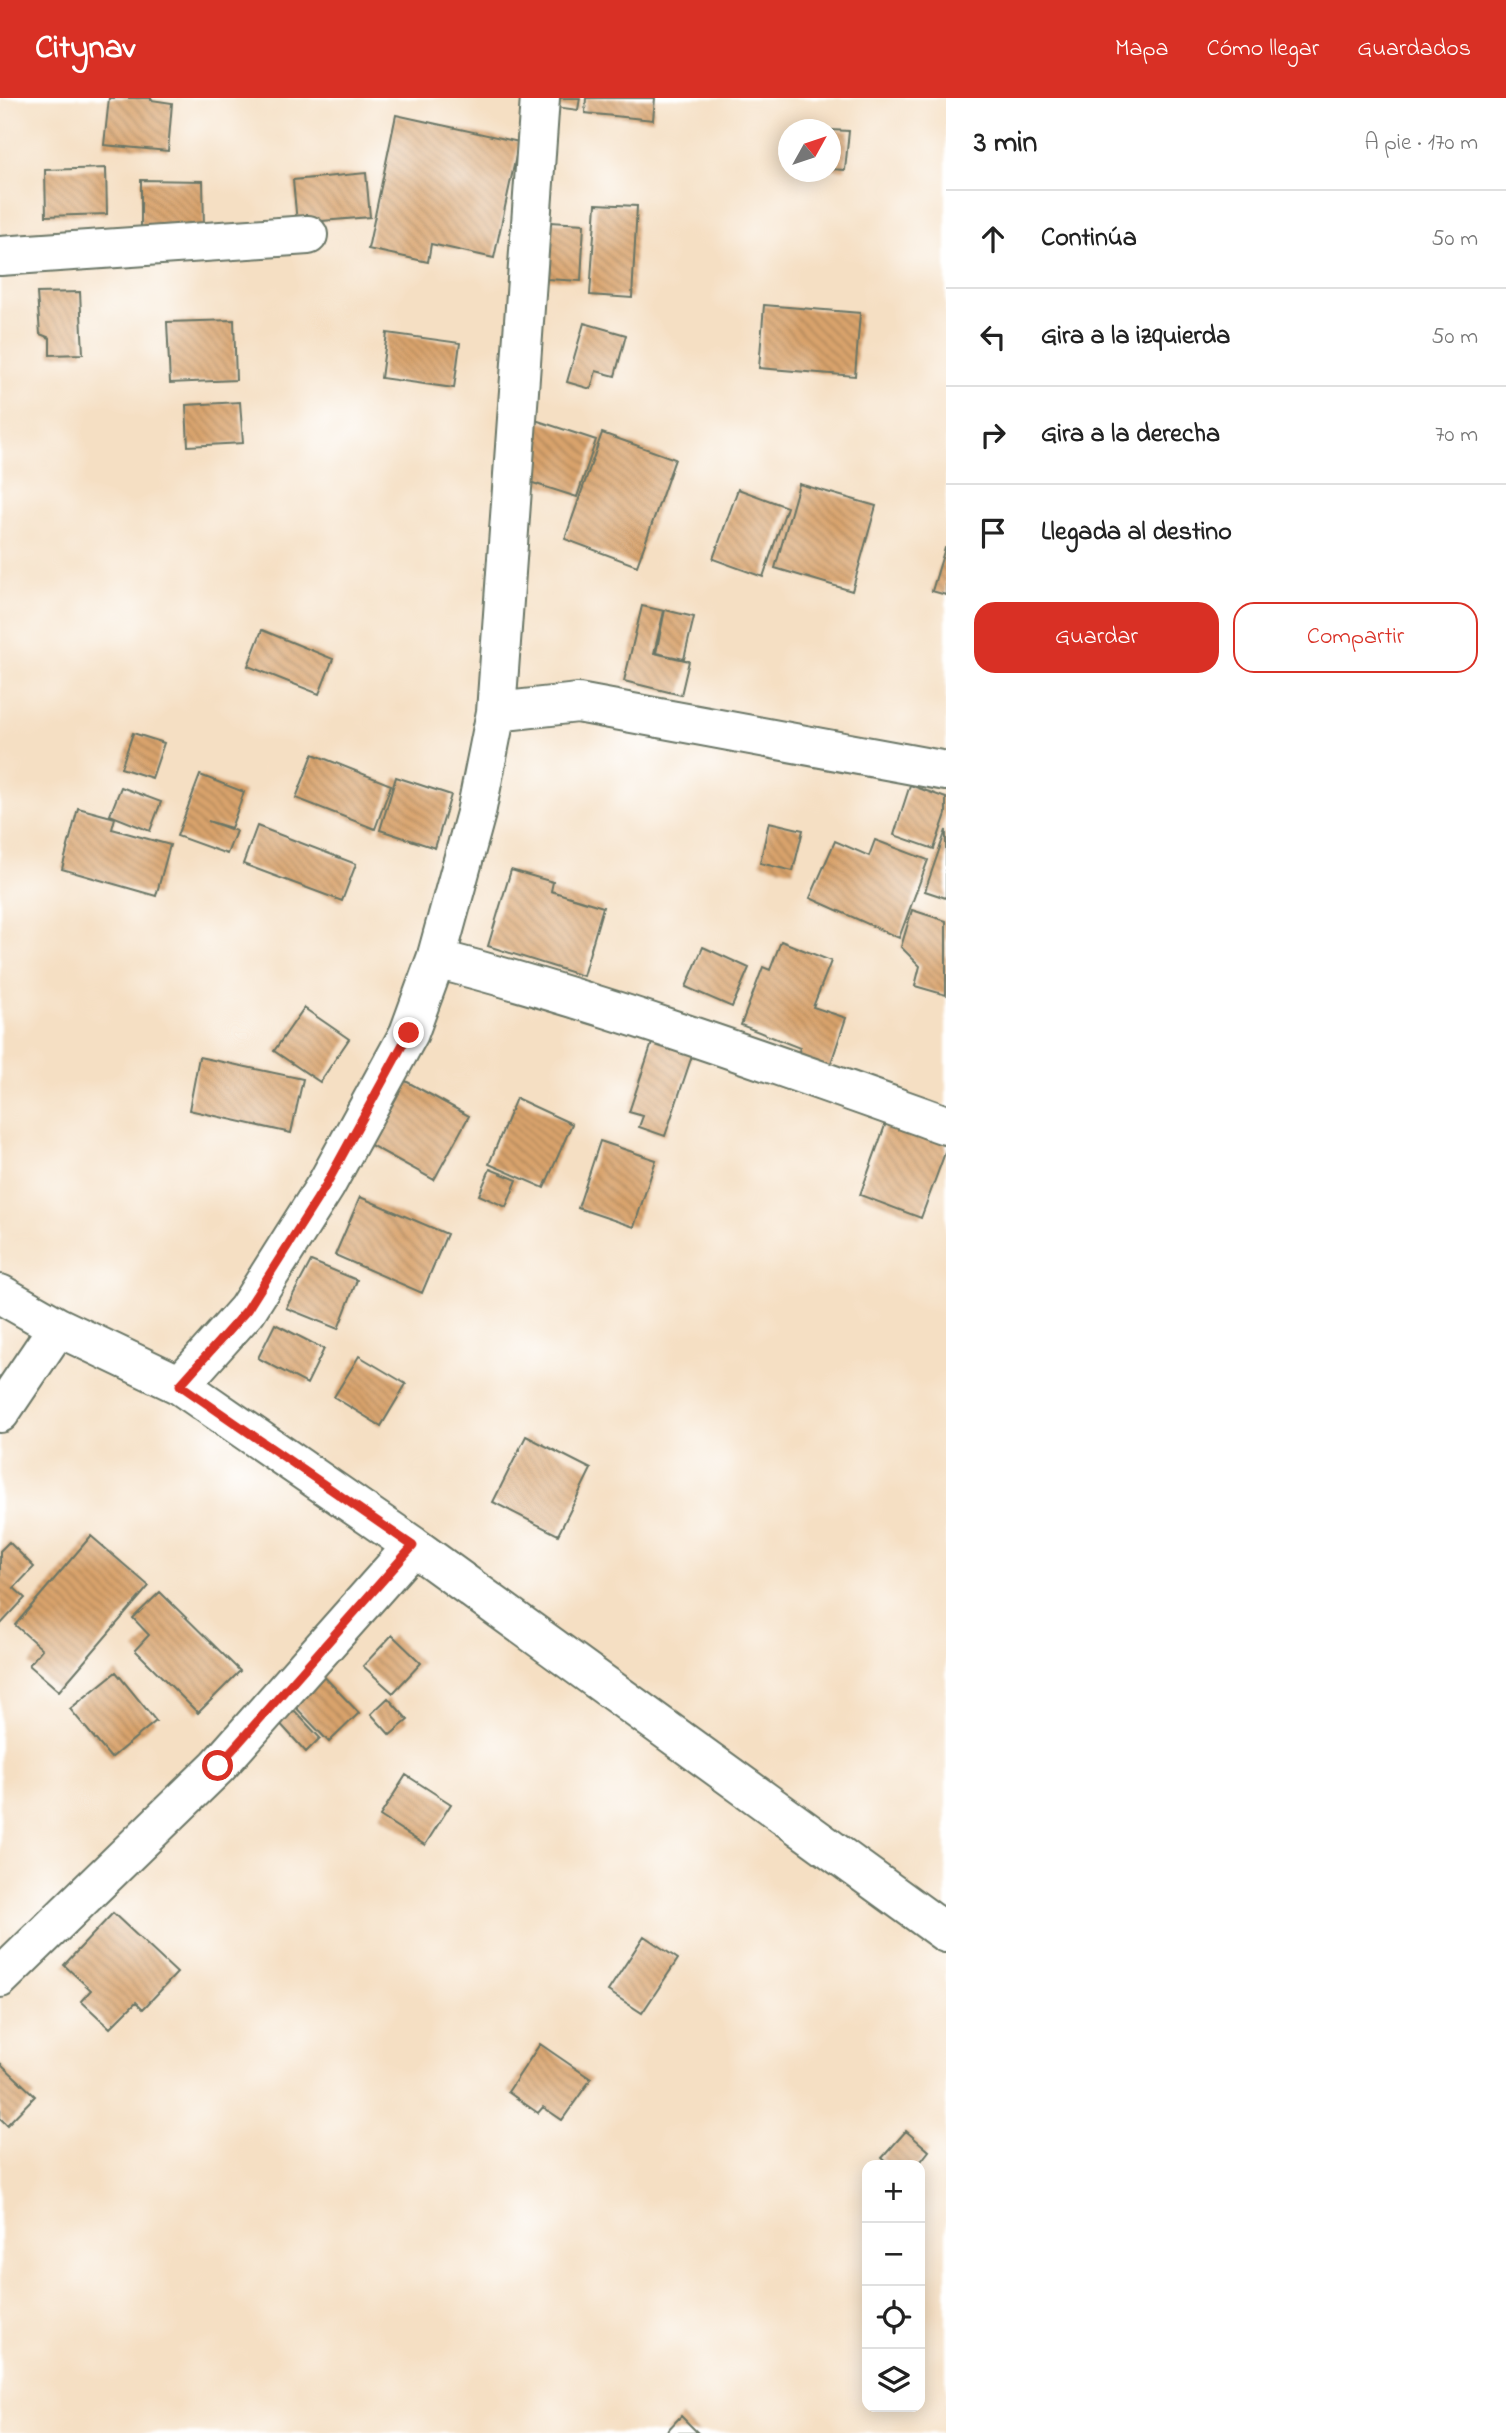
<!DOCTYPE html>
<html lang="es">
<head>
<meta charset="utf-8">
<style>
  body { margin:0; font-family:"Indie Flower",sans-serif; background:#f2f2f2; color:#222 }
  .controls { position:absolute; right:21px; bottom:21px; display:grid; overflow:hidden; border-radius:14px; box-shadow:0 4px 18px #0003 }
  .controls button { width:63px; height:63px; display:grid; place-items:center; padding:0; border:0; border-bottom:2px solid #e0e0e0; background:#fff; color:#222; font:35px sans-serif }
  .compass { position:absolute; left:778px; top:21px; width:63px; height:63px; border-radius:50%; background:#fff; box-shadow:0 4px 18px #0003; rotate:50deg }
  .stop { position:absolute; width:21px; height:21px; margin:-16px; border:5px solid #d93025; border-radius:50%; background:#fff }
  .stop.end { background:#d93025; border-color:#fff; box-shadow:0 2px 7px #0008 }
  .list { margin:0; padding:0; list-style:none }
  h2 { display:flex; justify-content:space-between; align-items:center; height:91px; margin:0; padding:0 28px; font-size:30px }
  h2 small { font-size:23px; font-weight:400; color:#767676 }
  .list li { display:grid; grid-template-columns:46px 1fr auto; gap:21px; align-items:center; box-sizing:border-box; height:98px; padding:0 28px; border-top:2px solid #e0e0e0 }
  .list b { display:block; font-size:26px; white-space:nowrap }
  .list em { font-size:23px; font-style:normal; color:#767676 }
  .actions { display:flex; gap:14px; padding:21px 28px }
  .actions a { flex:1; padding:16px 0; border:2px solid #d93025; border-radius:21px; text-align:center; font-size:24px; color:#d93025 }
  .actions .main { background:#d93025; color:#fff }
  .icon { flex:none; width:38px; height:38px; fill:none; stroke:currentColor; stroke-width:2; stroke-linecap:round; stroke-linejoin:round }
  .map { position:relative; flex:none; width:946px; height:2335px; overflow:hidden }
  header { display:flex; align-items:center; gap:42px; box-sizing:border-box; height:98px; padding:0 35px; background:#d93025; color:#fff }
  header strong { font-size:33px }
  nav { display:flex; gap:38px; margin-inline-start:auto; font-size:24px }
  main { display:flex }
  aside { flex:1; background:#fff }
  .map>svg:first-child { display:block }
</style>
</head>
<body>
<header>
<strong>Citynav</strong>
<nav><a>Mapa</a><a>Cómo llegar</a><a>Guardados</a></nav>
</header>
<main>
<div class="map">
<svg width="946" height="2335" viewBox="0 0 946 2335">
  <defs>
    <pattern id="building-back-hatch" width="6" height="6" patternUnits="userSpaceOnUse" patternTransform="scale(1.75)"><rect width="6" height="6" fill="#d9a36c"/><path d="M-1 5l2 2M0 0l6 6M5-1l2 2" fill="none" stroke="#af865a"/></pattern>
  </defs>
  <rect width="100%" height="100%" fill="#fff"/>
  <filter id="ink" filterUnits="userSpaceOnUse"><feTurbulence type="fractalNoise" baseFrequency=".0143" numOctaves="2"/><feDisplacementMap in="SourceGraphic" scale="14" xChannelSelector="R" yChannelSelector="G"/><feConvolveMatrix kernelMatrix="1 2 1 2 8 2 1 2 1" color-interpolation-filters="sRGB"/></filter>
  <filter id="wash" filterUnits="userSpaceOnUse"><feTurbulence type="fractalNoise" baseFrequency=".00686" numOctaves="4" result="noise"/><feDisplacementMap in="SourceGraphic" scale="28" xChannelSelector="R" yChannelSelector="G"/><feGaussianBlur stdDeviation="1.57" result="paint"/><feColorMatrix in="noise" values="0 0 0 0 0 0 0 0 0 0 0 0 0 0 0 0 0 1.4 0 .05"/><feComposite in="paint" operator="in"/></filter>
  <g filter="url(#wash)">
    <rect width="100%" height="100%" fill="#f5dfc3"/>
    <g id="blocks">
      <!-- building -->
      <path fill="url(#building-back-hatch)" d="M109 0H151V2L172 5 168 53 104 47Z
        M548 0H580L578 12 547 8Z
        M586 0H655L653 22 585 15Z
        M396 17 519 44 494 160 431 146 428 164 368 151Z
        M830 32 849 33 845 72 830 71Z
        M106 70 107 116 46 118 45 72Z
        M366 75 370 119 297 125 293 82Z
        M141 82 203 83 204 129H141Z
        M596 106 637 108 632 200 590 197Z
        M549 124 584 126 581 183 547 181Z
        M80 194 83 256 50 257V240L40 236 37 195Z
        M764 207 860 215 855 278 759 270Z
        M234 222 236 282 170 285 167 224Z
        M584 225 626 237 615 278 596 273 591 291 567 284Z
        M387 235 460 245 454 290 381 280Z
        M240 304 243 345 188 348 186 307Z
        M532 321 596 342 577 399 514 379Z
        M602 335 675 361 637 468 565 441Z
        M799 386 876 408 852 493 775 470Z
        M738 391 787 409 763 479 713 461Z
        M945 450H946V497L932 493Z
        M642 508 664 513 654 555 689 563 681 597 624 583Z
        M665 512 694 519 684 561 656 555Z
        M262 532 333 561 319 596 248 568Z
        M133 635 164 645 152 680 121 670Z
        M313 656 391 687 375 731 296 700Z
        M200 677 244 694 231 730 208 723 236 733 227 756 177 738Z
        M396 679 451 697 435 750 380 732Z
        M910 687 946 700V716L934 751 894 737Z
        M121 689 161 704 150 733 110 717Z
        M78 710 115 720 112 731 170 747 156 798 62 771Z
        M769 724 803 732 793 773 760 765Z
        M257 728 356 766 342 803 243 766Z
        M946 732V800L925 793Z
        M875 742 928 762 899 840 810 800 835 743 869 758Z
        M511 772 553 784 551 793 603 809 583 878 488 848Z
        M912 812 946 823V897L915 888 920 868 901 849Z
        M781 843 831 863 813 909 846 920 829 971 797 960 800 950 741 927 763 869 770 872Z
        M703 849 749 870 732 909 686 889Z
        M304 910 349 941 320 984 274 953Z
        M654 939 694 952 665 1038 639 1029 643 1018 629 1014Z
        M199 959 303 981 291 1035 189 1012Z
        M402 981 469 1018 434 1082 367 1045Z
        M516 1000 572 1026 544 1090 489 1066Z
        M887 1022 946 1043V1052L921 1120 860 1097Z
        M600 1043 656 1062 634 1129 578 1110Z
        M490 1071 517 1082 506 1109 479 1097Z
        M360 1099 447 1136 422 1195 335 1157Z
        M311 1163 357 1182 338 1231 286 1210Z
        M275 1226 324 1251 307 1286 258 1260Z
        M359 1258 406 1286 381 1328 334 1299Z
        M526 1338 591 1371 558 1437 493 1404Z
        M91 1438 149 1488 59 1593 29 1567 42 1551 15 1527Z
        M9 1444 34 1469 14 1490 25 1500 0 1527V1453Z
        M160 1494 240 1573 198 1615 135 1552 149 1537 133 1520Z
        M392 1537 421 1565 393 1595 363 1568Z
        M315 1569 359 1615 329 1644 285 1598Z
        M116 1574 156 1623 111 1660 70 1611Z
        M388 1600 408 1622 390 1637 371 1616Z
        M291 1609 320 1640 306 1654 277 1622Z
        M406 1677 451 1706 425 1747 380 1718Z
        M113 1815 177 1875 143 1911 136 1904 110 1930 81 1903 91 1892 64 1867Z
        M644 1838 678 1861 642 1915 608 1893Z
        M540 1946 591 1981 562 2022 543 2009 538 2015 508 1994Z
        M0 1965 35 1998 7 2027 0 2020Z
        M906 2033 929 2053 918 2067H890L882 2060Z
        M681 2318 698 2335H665Z"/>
    </g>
  </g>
  <g filter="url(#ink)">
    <use href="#blocks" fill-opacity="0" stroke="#6a7666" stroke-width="2"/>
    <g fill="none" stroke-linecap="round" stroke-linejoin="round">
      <!-- minor casing -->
      <g stroke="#6a7666" stroke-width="42">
        <path id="minor" d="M0 158 308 137
          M496 614 578 605 946 673
          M436 861C610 906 777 967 946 1027
          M0 1196 58 1229 180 1287 413 1448 946 1835
          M180 1287 247 1212 326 1087 409 935 436 861 476 715 496 614 540 0
          M0 1315 58 1229
          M0 1880 218 1668 413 1448"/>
      </g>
      <!-- minor -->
      <use href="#minor" stroke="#fff" stroke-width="38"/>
    </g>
  </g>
  <g fill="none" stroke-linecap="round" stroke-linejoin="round" filter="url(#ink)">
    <!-- route -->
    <path stroke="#d93025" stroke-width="9" d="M218 1668 413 1448 180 1287 247 1212 326 1087 409 935"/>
  </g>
</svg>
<div class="controls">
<button>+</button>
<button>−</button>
<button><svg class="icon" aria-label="locate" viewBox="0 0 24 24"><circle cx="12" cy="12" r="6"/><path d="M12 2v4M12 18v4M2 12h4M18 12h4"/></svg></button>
<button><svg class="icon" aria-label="layers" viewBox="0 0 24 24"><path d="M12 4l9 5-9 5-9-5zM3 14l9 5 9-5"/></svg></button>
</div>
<svg class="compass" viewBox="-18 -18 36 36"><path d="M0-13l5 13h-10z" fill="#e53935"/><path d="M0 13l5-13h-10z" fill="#767676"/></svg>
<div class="stop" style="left:218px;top:1668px"></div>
<div class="stop end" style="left:409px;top:935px"></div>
</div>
<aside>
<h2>3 min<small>A pie · 170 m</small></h2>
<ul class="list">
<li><svg class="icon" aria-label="ahead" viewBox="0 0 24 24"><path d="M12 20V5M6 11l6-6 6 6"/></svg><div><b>Continúa</b></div><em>50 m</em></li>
<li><svg class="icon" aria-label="left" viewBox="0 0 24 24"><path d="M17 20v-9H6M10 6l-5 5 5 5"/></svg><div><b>Gira a la izquierda</b></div><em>50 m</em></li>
<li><svg class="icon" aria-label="right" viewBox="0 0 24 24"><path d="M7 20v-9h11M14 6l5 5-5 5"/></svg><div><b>Gira a la derecha</b></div><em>70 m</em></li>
<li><svg class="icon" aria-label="arrive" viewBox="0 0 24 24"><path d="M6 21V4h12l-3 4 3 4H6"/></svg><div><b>Llegada al destino</b></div></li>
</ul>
<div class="actions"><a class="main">Guardar</a><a>Compartir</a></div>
</aside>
</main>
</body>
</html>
